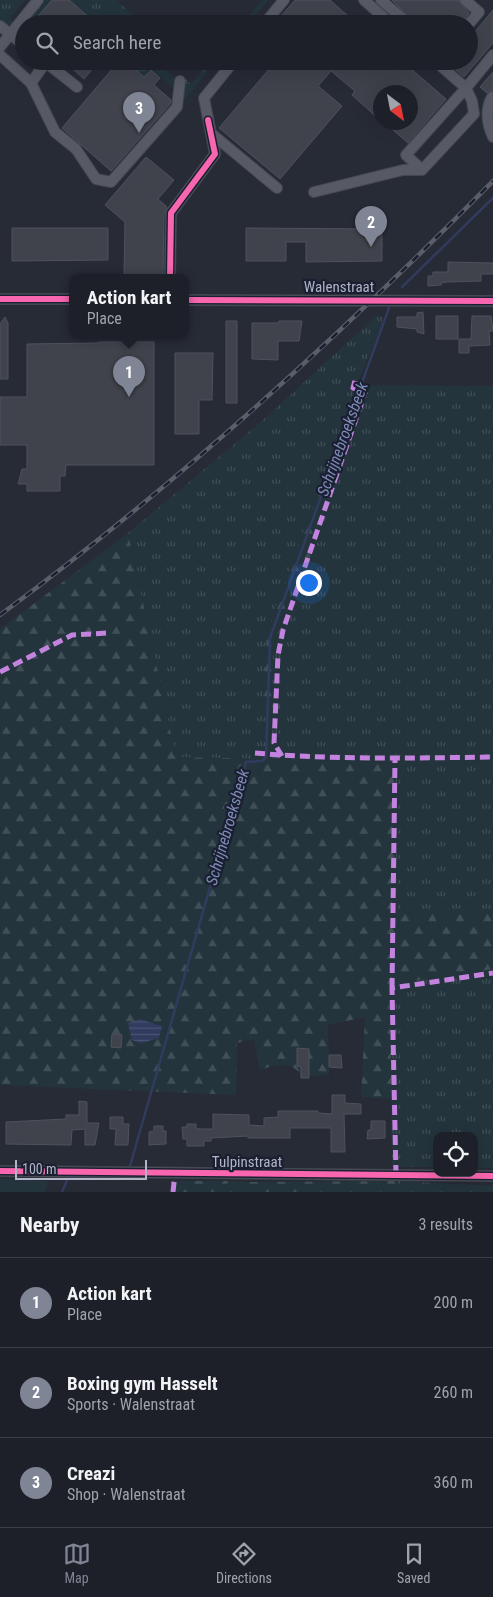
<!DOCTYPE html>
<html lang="en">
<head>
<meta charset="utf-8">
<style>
  body { margin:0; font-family:"Roboto Condensed",sans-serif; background:#252830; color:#f1f3f6 }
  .controls { position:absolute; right:15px; bottom:15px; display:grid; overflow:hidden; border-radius:10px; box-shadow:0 5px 20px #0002 }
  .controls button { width:45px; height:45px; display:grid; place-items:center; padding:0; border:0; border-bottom:1px solid #3b3e45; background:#1d2028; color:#f1f3f6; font:25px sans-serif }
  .compass { position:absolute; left:373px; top:85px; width:45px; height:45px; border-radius:50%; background:#1d2028; box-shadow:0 5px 20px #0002; rotate:148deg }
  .scale { position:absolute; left:15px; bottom:12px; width:132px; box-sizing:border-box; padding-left:5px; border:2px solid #b0b5c8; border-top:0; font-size:14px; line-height:18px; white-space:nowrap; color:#b0b5c8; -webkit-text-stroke:4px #1a1f31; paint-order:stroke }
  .you { position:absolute; left:308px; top:582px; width:18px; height:18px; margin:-12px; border:4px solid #fff; border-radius:50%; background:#1a73e8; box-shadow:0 0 0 8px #1a73e833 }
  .badge { display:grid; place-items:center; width:32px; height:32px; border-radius:50%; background:#808595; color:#fff; font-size:16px; font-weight:700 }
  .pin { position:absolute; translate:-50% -41px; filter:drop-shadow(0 1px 2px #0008) }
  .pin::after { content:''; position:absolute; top:26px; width:18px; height:15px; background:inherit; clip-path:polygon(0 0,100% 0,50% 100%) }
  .popup { position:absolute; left:69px; top:274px; width:120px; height:65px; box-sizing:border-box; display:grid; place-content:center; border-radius:10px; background:#1d2028; filter:drop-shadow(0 1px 4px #0005); font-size:16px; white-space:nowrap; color:#a0a3a8 }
  .popup b { font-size:19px; color:#f1f3f6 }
  .popup::after { content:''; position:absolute; left:50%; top:100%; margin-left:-10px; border:10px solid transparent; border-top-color:#1d2028 }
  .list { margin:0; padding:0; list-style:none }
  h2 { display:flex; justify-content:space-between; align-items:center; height:65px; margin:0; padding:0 20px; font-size:21px }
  h2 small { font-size:16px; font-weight:400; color:#a0a3a8 }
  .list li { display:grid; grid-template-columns:32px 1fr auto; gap:15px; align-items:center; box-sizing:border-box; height:90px; padding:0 20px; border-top:1px solid #3b3e45 }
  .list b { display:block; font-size:19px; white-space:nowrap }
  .list p { margin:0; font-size:16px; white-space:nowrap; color:#a0a3a8 }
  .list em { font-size:16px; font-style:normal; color:#a0a3a8 }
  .icon { flex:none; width:28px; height:28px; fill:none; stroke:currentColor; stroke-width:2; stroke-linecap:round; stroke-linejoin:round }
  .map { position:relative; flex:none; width:493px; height:1192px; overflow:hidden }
  .search { position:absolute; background:#1d2028; box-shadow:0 5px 20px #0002; left:15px; right:15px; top:15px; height:55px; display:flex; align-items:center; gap:12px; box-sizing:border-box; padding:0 18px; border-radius:28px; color:#a0a3a8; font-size:19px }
  .sheet { height:335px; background:#1d2028 }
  nav { display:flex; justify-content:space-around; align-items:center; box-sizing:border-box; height:70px; border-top:1px solid #3b3e45; background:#1d2028; font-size:14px; color:#a0a3a8 }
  nav a { display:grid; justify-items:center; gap:2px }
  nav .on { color:#808595 }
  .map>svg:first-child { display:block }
</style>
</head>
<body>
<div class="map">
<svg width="493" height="1192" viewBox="0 0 493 1192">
  <defs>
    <pattern id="grass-tufts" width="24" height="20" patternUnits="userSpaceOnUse" patternTransform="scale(1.25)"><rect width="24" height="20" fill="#24343c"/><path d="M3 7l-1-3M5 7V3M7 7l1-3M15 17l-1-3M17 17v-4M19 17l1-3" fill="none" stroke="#414f57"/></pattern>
    <pattern id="forest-firs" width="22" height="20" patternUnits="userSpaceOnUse" patternTransform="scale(1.25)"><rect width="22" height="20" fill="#24343c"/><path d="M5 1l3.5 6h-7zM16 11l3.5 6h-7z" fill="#414f57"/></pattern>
    <pattern id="water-rules" width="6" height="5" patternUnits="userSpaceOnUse" patternTransform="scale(1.25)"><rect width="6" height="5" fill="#313b5e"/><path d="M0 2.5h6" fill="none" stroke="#4c5574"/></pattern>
  </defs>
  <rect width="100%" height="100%" fill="#272b36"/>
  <!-- grass -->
  <path fill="url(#grass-tufts)" d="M0 0H25L10 18 15 23C9 28 6 25 0 21Z
    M42 0H52L31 24H24V32L21 25Z
    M69 0H116L143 24H97Z
    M262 0H268L249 24H242Z
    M125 61H154L176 79 175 89 152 70 144 77Z
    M210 61H217L184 100 183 98 186 79 191 84Z
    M377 315 382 317V324L357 385 267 631 273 650 294 578 301 579 365 385 493 386V914L397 913 394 762 176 757 128 533 262 421Z
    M493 969V1168H474V1136H437V1167H392L389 985Z
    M228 1181 243 1182 242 1191 258 1192H226Z
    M397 1181 493 1186V1192H312L313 1188 397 1189Z"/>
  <!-- forest -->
  <path fill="url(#forest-firs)" d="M357 385H365L301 579 294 578 273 649 272 714 263 712 267 631Z
    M128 533 176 757 394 762 397 913 493 914V969L389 985 392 1099 361 1097 365 1017 328 1025 329 1075 302 1076C290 1060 277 1065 260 1070L254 1039 237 1043 236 1095 0 1085V629Z
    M171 1181H228L226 1192H170Z
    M397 1181V1189L313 1188 312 1192H242L243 1182Z"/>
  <!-- garden -->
  <path fill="#24343c" d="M0 1179 48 1181 45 1192H0Z"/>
  <!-- water -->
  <path fill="url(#water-rules)" d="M139 1019 162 1026 159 1038 141 1043 132 1040 128 1023Z"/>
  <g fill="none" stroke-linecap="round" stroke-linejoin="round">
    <!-- stream -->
    <path stroke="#313b5e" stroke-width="2.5" d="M402 287 493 198
      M130 1166 246 762 262 761 266 757 270 638 390 305
      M62 1192 68 1178H127"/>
  </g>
  <!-- building -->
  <path fill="#40434c" stroke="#4f525e" d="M52 0H69L97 24H31Z
    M295 0H330L357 24H274Z
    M392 0H458L469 13 462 24H416Z
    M493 10V43L464 77 446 61H469V31L474 33Z
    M64 61H99L84 79Z
    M119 61H125L144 77 151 70 160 78 154 85 171 100 170 104 111 171 62 128Z
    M276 61H402L446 99 408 143 384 122H410V92H380V120L352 95 355 91 331 71 318 86 342 106 280 179 219 128Z
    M493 72V90L487 93 480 87Z
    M146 157 174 180 158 199 167 207 164 213 163 275H124L125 222 105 205Z
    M12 228H108V260L12 261Z
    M246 228 382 229V261L306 262V242H286V261H246Z
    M448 262 493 263V274H481V281L447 282 441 283V285L428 286V276H433V272H448Z
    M423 312 424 334 417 332V329L397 327V317H417V313Z
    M436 316H458V339H436Z
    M472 316H491L493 331H489L490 345 469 346V353H459V339H471Z
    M5 317 8 323V379H0V324Z
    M226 321H237V403H226Z
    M279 321H302L299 341H278V360L252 359V323H279Z
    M100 342H154V465H66L65 476H60V491H27V484H18L22 469H27V445H0V397H27V344L97 343Z
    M175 353H213L212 400H199V434H175Z
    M112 1034 122 1035 121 1048 111 1047Z
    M297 1048 309 1049V1078H301V1067L297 1066Z
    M329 1055H341L342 1068 329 1067Z
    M332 1095H345V1103L361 1104V1114H344L345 1152H331V1128H290V1138H248V1136L211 1138V1141H204V1146H187V1139H183L182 1127H187V1124H196V1128L199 1129H213V1114L249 1115V1125L264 1126V1118L278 1117V1111H318V1113L332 1114Z
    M79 1101 87 1102V1123H99L95 1145H85V1129L72 1130 71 1145 6 1144V1122L66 1119V1115H79Z
    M110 1117H123V1124H129L128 1145H115L116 1129H110Z
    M371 1121H385V1138L367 1139 368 1130H371Z
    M154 1126H163V1131H166V1144L149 1145V1132L154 1131Z"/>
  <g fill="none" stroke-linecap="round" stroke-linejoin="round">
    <!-- minor casing -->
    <g stroke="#43464f" stroke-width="12">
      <path id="minor" d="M364 0 391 24
        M381 0 409 24
        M465 0 479 12 469 24
        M264 24 284 0
        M0 26 24 45
        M0 47 38 0
        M0 55 31 83
        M44 61 77 87
        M435 61 466 88 406 155 422 170 474 114 472 101 466 88 493 55
        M46 62 31 83 55 132 76 149 96 179 111 182 177 107 180 81
        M492 97C485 109 487 125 493 137
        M212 134 277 188
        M314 192 403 170H422
        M170 278 171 213 215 154 204 98 234 61
        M0 299H73
        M185 300 493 301
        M0 1171 493 1176"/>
    </g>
    <!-- minor -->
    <use href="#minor" stroke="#575a64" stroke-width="10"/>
    <!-- rail casing -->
    <g stroke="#5a5e68" stroke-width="4.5">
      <path id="rail" d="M0 615C177 485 339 337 493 181"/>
    </g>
    <!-- rail -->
    <use href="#rail" stroke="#1a1f31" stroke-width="2.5" stroke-dasharray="8" stroke-linecap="butt"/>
    <!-- quiet -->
    <path stroke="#c483df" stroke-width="5" stroke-dasharray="10 5" stroke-linecap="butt" d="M0 672 72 635 108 633
      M255 753C334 760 414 758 493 757
      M282 756 274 743 278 655 283 630 365 393 353 388 356 377
      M392 988 395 758
      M396 1175 392 988 493 973
      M173 1192 175 1174"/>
    <!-- cycleway casing -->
    <g stroke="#1a1f31" stroke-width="9">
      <path id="cycleway" d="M170 278 171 213 215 154 208 120
        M0 299H73
        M185 300 493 301
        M0 1171 493 1176"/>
    </g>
    <!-- cycleway -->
    <use href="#cycleway" stroke="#f766af" stroke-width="6"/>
  </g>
  <g text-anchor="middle" stroke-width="4.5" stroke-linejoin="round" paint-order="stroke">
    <!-- street labels -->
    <g font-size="15" fill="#b0b5c8" stroke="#1a1f31">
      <text x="339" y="292">Walenstraat</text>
      <text x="247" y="1167">Tulpinstraat</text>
    </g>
    <!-- water labels -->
    <g font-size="16" font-style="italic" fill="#7e8bb6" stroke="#1a1f31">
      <text transform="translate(342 439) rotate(-70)" y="6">Schrijnebroeksbeek</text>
      <text transform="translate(227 827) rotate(-74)" y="6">Schrijnebroeksbeek</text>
    </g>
  </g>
</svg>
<div class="controls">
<button><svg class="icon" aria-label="locate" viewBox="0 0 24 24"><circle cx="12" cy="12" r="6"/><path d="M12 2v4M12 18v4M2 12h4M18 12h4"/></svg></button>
</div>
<svg class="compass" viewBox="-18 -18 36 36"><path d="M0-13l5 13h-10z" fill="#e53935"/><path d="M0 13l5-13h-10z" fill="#a0a3a8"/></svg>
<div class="scale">100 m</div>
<div class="you"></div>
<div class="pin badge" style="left:129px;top:397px">1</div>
<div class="popup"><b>Action kart</b>Place</div>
<div class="pin badge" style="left:371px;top:247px">2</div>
<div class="pin badge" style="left:139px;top:133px">3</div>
<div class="search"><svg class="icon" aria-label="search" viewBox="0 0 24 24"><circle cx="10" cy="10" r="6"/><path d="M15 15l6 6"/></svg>Search here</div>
</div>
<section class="sheet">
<h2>Nearby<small>3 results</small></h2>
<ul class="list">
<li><span class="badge">1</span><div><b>Action kart</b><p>Place</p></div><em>200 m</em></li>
<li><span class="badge">2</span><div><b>Boxing gym Hasselt</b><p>Sports · Walenstraat</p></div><em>260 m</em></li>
<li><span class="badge">3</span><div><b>Creazi</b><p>Shop · Walenstraat</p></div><em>360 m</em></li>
</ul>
</section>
<nav>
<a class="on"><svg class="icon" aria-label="map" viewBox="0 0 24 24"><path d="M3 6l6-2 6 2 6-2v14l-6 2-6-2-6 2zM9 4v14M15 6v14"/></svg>Map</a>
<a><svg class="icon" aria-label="directions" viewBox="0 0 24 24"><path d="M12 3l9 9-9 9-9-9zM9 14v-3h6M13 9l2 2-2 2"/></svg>Directions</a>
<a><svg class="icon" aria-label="saved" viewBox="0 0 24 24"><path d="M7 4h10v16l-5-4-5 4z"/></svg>Saved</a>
</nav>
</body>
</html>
